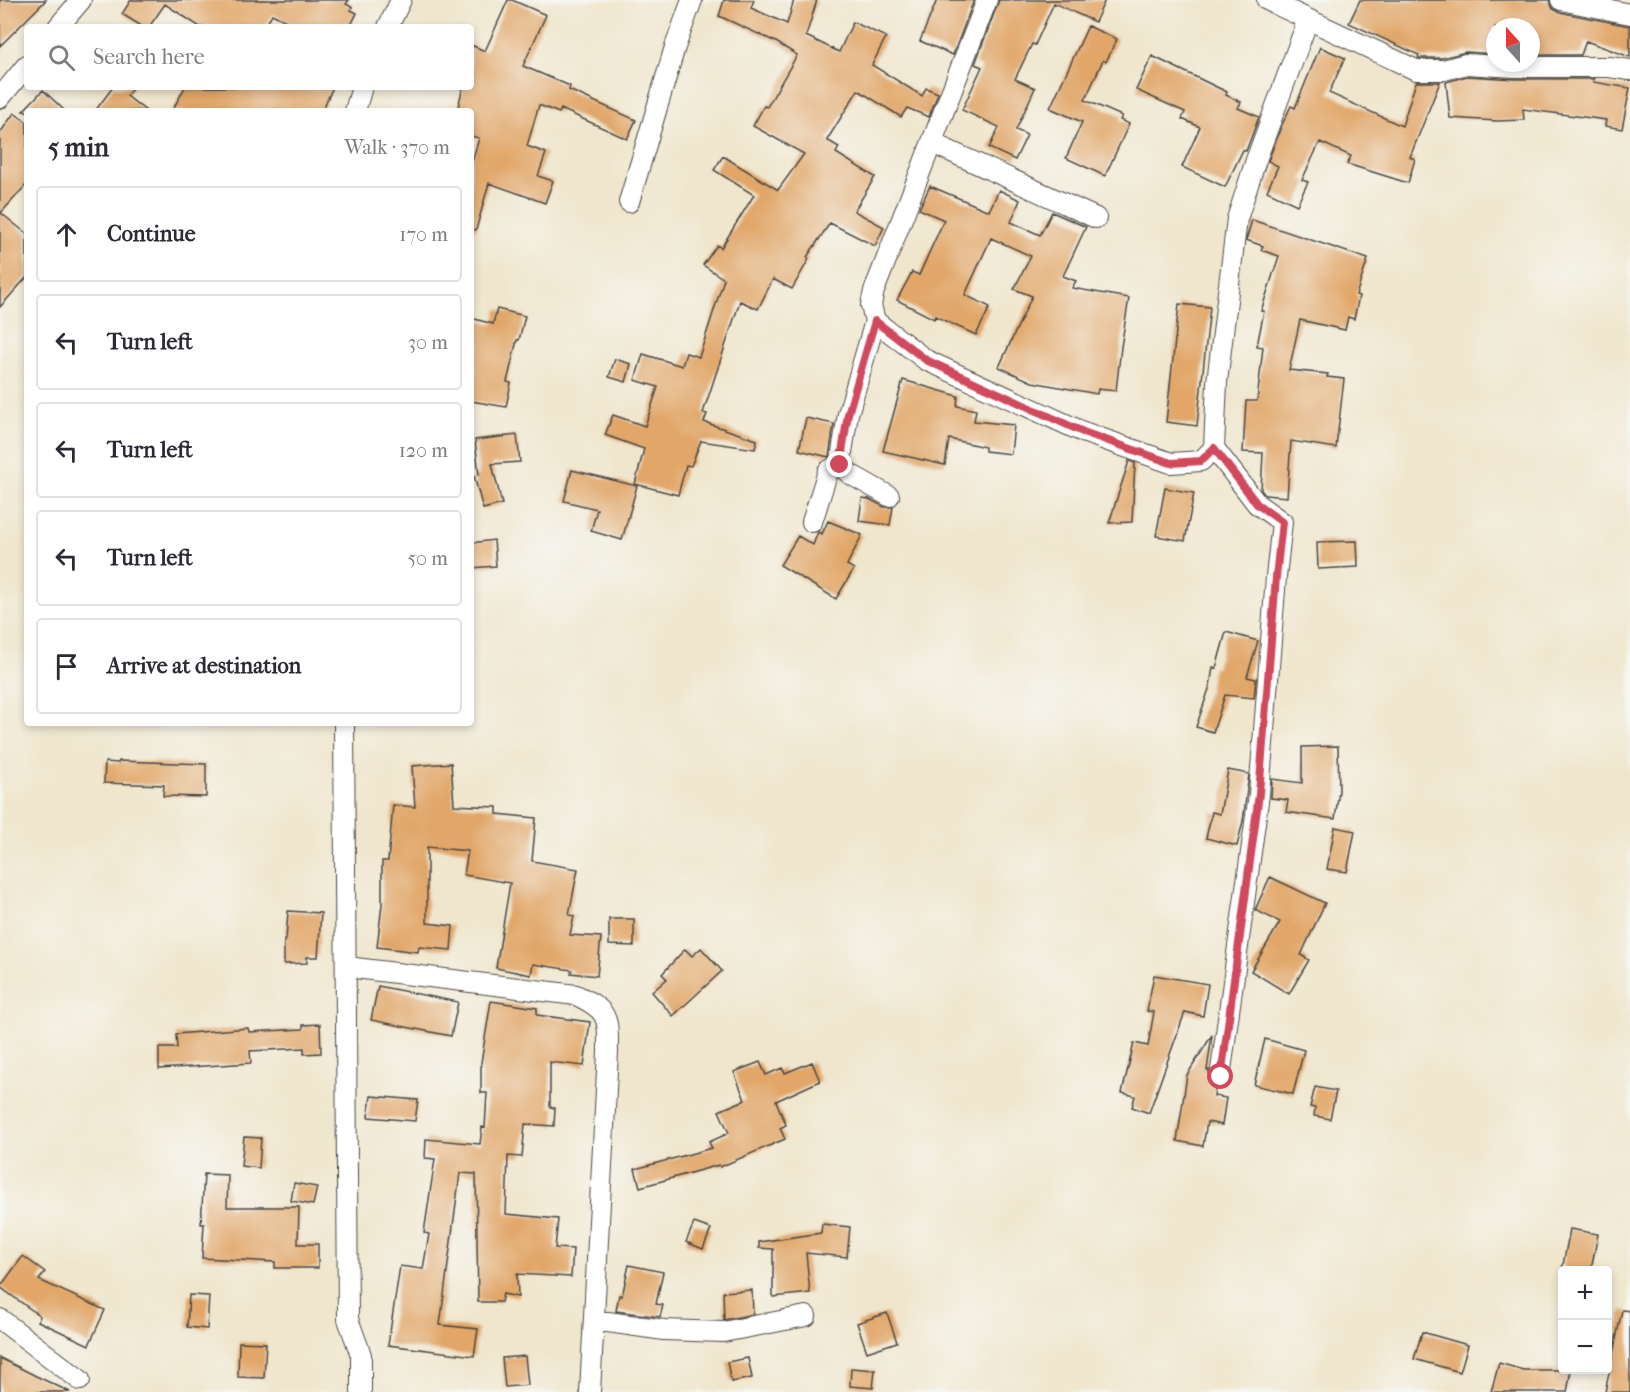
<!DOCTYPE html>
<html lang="en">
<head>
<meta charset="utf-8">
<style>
  body { margin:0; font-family:"IM FELL French Canon",serif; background:#f2f2f3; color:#2b2b33 }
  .controls { position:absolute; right:18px; bottom:18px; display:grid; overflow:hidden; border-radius:6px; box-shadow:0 3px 9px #0003 }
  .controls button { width:54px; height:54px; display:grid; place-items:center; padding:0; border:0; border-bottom:2px solid #e1e1e2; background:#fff; color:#2b2b33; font:30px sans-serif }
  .compass { position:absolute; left:1486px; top:18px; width:54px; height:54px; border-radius:50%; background:#fff; box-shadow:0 3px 9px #0003; rotate:339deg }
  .stop { position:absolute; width:18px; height:18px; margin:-14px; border:4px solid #d1495b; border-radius:50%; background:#fff }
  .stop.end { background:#d1495b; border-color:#fff; box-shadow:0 2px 6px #0008 }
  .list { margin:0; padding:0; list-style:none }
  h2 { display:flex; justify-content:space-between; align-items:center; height:78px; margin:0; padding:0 24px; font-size:26px }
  h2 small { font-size:20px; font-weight:400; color:#7c7c81 }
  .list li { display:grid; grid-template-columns:39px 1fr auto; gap:18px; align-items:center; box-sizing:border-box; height:96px; margin:0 12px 12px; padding:0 12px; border:2px solid #e1e1e2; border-radius:6px }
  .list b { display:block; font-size:22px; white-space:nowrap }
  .list em { font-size:20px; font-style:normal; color:#7c7c81 }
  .icon { flex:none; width:33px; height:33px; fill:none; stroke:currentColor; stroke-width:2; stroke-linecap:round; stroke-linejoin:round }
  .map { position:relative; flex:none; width:1630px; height:1392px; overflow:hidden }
  .search { position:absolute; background:#fff; box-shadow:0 3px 9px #0003; left:24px; top:24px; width:450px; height:66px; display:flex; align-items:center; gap:15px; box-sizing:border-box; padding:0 21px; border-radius:6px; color:#7c7c81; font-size:22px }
  .panel { position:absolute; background:#fff; box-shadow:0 3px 9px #0003; left:24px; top:108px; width:450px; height:618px; border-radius:6px }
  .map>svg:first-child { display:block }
</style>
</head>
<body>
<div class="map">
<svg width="1630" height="1392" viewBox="0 0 1630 1392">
  <rect width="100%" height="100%" fill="#f6f6f2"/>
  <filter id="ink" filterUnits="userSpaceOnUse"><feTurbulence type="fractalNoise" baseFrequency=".0167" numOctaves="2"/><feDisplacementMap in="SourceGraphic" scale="12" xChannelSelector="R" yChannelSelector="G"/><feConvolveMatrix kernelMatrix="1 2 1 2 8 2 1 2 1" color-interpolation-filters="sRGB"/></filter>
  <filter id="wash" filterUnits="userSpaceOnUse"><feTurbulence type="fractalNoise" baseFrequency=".008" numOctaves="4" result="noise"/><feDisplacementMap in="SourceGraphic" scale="24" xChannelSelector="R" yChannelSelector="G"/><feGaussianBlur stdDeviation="1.35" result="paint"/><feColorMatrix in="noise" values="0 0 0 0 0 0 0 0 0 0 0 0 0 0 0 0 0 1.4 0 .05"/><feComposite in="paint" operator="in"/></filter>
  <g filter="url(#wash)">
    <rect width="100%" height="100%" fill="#f0e6cd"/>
    <g id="blocks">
      <!-- building -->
      <path fill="#e1a668" d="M0 0H46L0 46Z
        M131 0H349L346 4 352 7 351 10 357 13 350 27H298L272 14 265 27H200L165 4 149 27H143L122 14Z
        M508 0H512L546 15 523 66 570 86 569 90 636 120 627 139 561 109 559 113 539 105 527 146 546 153 538 176 553 181 545 203 489 183 476 230 471 229V165L479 138 471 136V111H457L463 87H471V45L485 51Z
        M724 0H754L751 8 787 24 794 0H817L806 36 839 52 853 22 886 37 872 65 922 96 926 88 938 93 929 117 907 108 901 117 858 90 827 140 839 147 836 153 875 177 854 211 884 227 875 246 830 223 807 257 809 259 792 289 773 279 758 309 740 301 703 413 707 414 704 422 757 440 755 449 701 441 691 466 686 465 678 495 635 484 644 449 605 435 613 415 645 426 658 387 635 380 643 354 682 366 686 353 699 357 724 279 703 265 717 245 721 248 754 195 714 170 723 156 778 190 804 154 753 126 764 106 767 107 797 55 776 42 719 16Z
        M937 0H974L953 55 920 41Z
        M999 0H1105L1095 22 1054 3 1035 45 1032 44 1015 79 1035 88 1016 130 1027 135 1015 160 989 148 999 127 962 110 982 67 975 64Z
        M1360 0H1549L1553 9 1559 12 1630 26V57L1586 41 1581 55H1531V27H1495V54L1466 52 1442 58H1419L1418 57 1419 55 1349 23Z
        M1088 26 1117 39 1106 62 1103 60 1085 100 1122 116 1120 120 1129 124 1105 176 1066 158 1082 122 1050 108Z
        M1320 47 1345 58 1329 93 1402 126 1416 82H1440L1410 157 1415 159 1408 183 1347 164 1351 156 1320 142 1302 180 1308 182 1297 205 1267 191 1278 166 1268 161 1281 127 1291 106 1295 108Z
        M1152 56 1227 92 1226 95 1241 102 1238 108 1259 117 1246 151 1243 150 1225 187 1182 167 1200 127 1182 119 1185 112 1136 90Z
        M1467 76 1515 79H1594L1593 82 1630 88 1622 129 1605 126 1606 120 1523 109 1524 120 1497 121 1450 118 1446 82Z
        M113 87H133L127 96 146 111H95Z
        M185 87H333L322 111H172Z
        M43 90 65 111H23Z
        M14 113 27 122V184L1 213 27 234V277L0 307V133Z
        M930 186 989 211 999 190 1020 200 1011 222 1040 235 1052 212 1086 227 1063 276 1076 281 1072 288 1129 298 1121 347 1116 391 1098 389 1097 394 1032 382 999 367 1032 296 1014 289 1031 256 991 238 965 295 990 307 976 335 935 316 934 319 897 300 912 272 919 275 944 220 919 209Z
        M1252 220 1368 259 1356 295 1359 296 1354 319 1348 317 1345 330 1300 320 1289 370 1328 374 1327 377 1344 379 1336 448 1291 441 1287 497 1265 495 1261 490 1263 453 1243 452 1246 401H1257L1263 347 1257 346 1264 311H1261L1279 256 1261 250 1263 246 1246 240Z
        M1179 304 1210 307 1197 426 1166 422Z
        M497 309 525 316 519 340H517L507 382 511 383 506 407 471 401V318L493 324Z
        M615 359 631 364 626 382 609 377Z
        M903 380 958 396 957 406 976 410 974 421 1014 425 1011 454 985 451V447L949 439 945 465 883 451Z
        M806 418 834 424 829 457 799 450Z
        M517 435 520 462 492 464 502 504 483 509 474 476 479 475 475 440Z
        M1129 461 1135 463 1132 522 1109 523Z
        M572 470 637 486 622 540 591 531 597 509 564 501Z
        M1165 488 1194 493 1185 541 1156 536Z
        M862 498 869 499 884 507H893L890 525 859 521Z
        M828 521 862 535 847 565 854 569 836 599 780 565 798 536 813 545 818 532 822 534Z
        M494 540 496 566 471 568V543Z
        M1357 541 1358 567 1318 569 1317 542Z
        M1226 632 1258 641 1247 677 1256 679 1254 698 1225 695 1213 732 1196 727 1210 686 1213 667 1216 668Z
        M1338 746 1339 791 1335 819 1286 812 1288 800 1271 798 1272 779 1302 783V747Z
        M119 761 206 764V797L163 796 164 785 104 783 105 762 118 763Z
        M451 763 454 805 497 807V814L536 818 532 861 578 869 569 915 574 916 570 935 601 937 597 976 571 973 572 970 533 964 531 975 496 968 510 883 464 875 468 851 427 847V923L453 926 451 950 419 947 418 952 377 947 382 904V861H388L393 805 415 807 412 766Z
        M1228 770 1249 774 1243 821 1237 846 1206 838 1212 812 1220 814Z
        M1335 827 1355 831 1347 872 1327 869Z
        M1270 877 1325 903 1301 955 1309 960 1289 994 1251 971 1280 922 1255 910Z
        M288 911 321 913 318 957H307V963L284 964V940H286Z
        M609 919H634V946L609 945Z
        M701 948 722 971 673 1016 652 992 667 979 662 974 685 949 692 956Z
        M1154 975 1208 984 1203 1016 1185 1012 1149 1113 1132 1107 1135 1096 1122 1093 1134 1043 1148 1046 1154 1012 1147 1011Z
        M378 986 458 1002 451 1036 371 1020Z
        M491 1001 537 1008V1015L590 1022 584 1066 550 1062V1107L555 1108 554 1126 525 1124 522 1157 508 1156 506 1214 558 1219 555 1248 573 1249 571 1277 517 1274 518 1297 503 1294 501 1302H478L476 1174 460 1173 440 1325 478 1329 474 1356 388 1345 400 1266 423 1269 429 1234 424 1233 435 1159 425 1158 426 1139 480 1144 482 1127 485 1128 487 1093H481V1063Z
        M320 1024 321 1053 304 1054V1048L250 1051 251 1063 159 1069V1048H177L176 1034 248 1028 249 1032 303 1029V1025Z
        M1212 1035 1207 1070H1209V1082L1215 1088 1214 1096 1226 1098 1222 1125 1207 1122 1203 1146 1177 1141 1187 1075Z
        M1265 1039 1304 1050 1293 1094 1254 1085Z
        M760 1062 766 1075 782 1068 785 1073 812 1062 820 1081 776 1101 786 1125 780 1128 785 1139 720 1167 719 1165 640 1187 635 1169 712 1148 709 1142 729 1133 719 1111 745 1100 734 1072Z
        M1315 1087 1336 1091 1330 1119 1314 1116 1315 1108 1310 1107Z
        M371 1096 418 1100 415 1121 368 1117Z
        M244 1137 261 1138 259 1168 241 1166Z
        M204 1174 228 1175 227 1207H299L298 1244H318V1268H275V1262L202 1258 204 1224H201Z
        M294 1183 317 1187 313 1205 291 1201Z
        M694 1223 711 1229 703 1249 686 1242Z
        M822 1224 850 1227 847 1257 806 1253 810 1293 773 1297V1249L759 1248V1242L821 1233Z
        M1570 1229 1598 1234 1591 1270H1562Z
        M23 1256 45 1272 39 1280 105 1310 89 1345 38 1321 40 1316 0 1287Z
        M629 1265 663 1272 656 1304 663 1305 660 1317 616 1311 619 1295 622 1296Z
        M752 1290 753 1314 724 1320 723 1292Z
        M189 1295 209 1296 207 1329 187 1327Z
        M1622 1310 1630 1311V1392H1605Z
        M887 1313 897 1342 867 1352 857 1323Z
        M1422 1332 1468 1345 1460 1372 1414 1359Z
        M239 1342 266 1343 264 1378 238 1377Z
        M525 1356 528 1385 505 1387 502 1358Z
        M0 1358 36 1376 70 1392H0Z
        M748 1358 752 1378 731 1382 727 1362Z
        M1499 1363 1523 1370H1571L1567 1392H1491Z
        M851 1368 875 1370 873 1388 850 1386Z"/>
    </g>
  </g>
  <g filter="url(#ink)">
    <use href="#blocks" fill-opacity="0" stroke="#494743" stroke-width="1.5"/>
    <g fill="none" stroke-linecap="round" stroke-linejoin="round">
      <!-- minor casing -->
      <g stroke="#494743" stroke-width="22">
        <path id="minor" d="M987 0 874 291 871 305 875 321 926 360 1083 432 1171 463 1201 461 1214 448
          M1267 0 1416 70H1444L1466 64 1515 67H1609L1630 70
          M1561 0 1630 14
          M58 27 81 0
          M388 27 401 0
          M0 98 27 65
          M355 111 362 87
          M932 143 1096 218
          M629 202 675 47 692 0
          M875 321 848 414 840 465 850 474 889 496
          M812 522 828 471 840 465
          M344 723 348 1319 361 1355V1392
          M347 967 576 995C610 1011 608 1018 608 1052L590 1392
          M1220 1077 1259 794 1276 577 1282 522 1257 504 1214 448 1217 382 1237 219 1256 160 1308 20
          M0 1319 80 1380
          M594 1320 664 1330 723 1332 806 1316"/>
      </g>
      <!-- minor -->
      <use href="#minor" stroke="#fff" stroke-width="20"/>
    </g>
  </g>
  <g fill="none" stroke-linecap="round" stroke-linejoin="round" filter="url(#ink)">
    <!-- route -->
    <path stroke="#d1495b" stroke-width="8" d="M840 465 848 414 875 321 926 360 1083 432 1171 463 1201 461 1214 448 1257 504 1282 522 1276 577 1259 794 1221 1077"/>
  </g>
</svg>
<div class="controls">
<button>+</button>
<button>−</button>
</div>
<svg class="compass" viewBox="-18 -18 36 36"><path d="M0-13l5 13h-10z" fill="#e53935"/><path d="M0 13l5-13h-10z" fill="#7c7c81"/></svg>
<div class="stop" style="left:1221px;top:1077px"></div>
<div class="stop end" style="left:840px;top:465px"></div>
<div class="search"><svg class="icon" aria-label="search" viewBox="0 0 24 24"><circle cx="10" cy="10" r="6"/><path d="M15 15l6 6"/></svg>Search here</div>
<section class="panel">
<h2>5 min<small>Walk · 370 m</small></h2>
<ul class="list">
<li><svg class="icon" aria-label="ahead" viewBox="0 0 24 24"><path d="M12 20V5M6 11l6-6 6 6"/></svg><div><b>Continue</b></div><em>170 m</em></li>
<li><svg class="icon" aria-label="left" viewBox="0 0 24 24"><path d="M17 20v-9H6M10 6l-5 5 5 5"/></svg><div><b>Turn left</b></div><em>30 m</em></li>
<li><svg class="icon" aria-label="left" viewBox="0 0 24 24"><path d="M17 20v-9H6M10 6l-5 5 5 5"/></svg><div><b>Turn left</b></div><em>120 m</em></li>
<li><svg class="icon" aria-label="left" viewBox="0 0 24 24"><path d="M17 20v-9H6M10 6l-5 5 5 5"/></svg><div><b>Turn left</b></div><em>50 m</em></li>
<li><svg class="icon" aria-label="arrive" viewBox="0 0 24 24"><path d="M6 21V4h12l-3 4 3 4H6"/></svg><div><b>Arrive at destination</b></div></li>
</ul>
</section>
</div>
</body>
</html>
